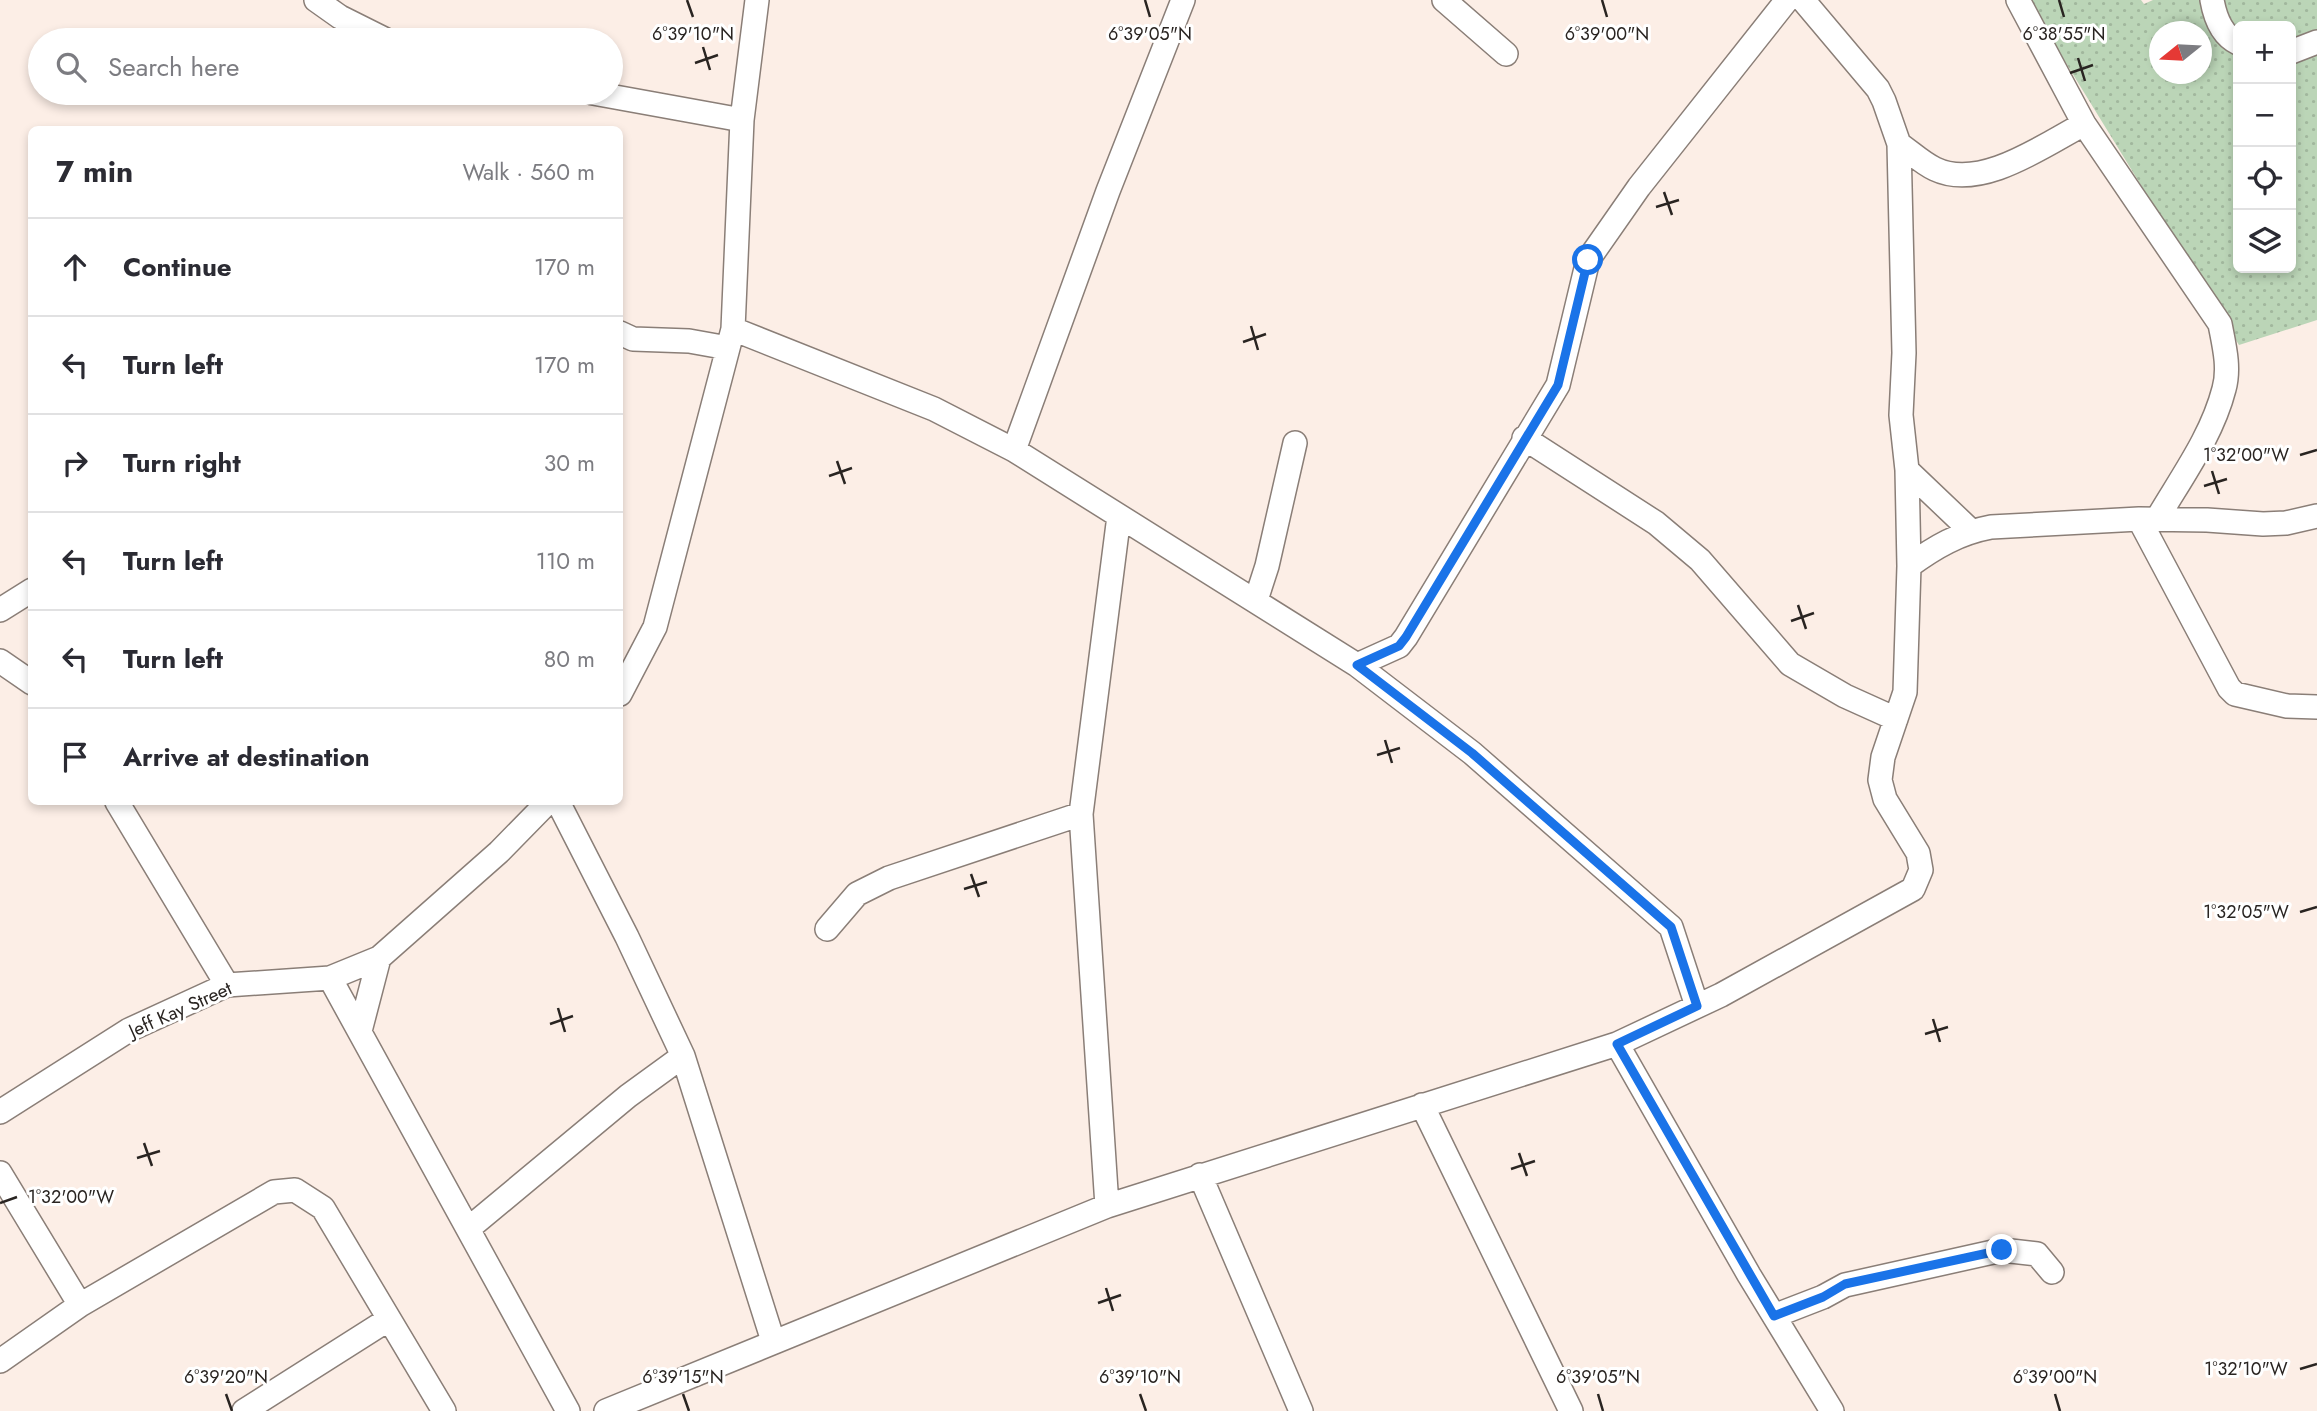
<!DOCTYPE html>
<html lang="en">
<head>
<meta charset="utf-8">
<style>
  body { margin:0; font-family:Jost,sans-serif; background:#f2f2f3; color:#2b2b33 }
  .controls { position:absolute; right:21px; top:21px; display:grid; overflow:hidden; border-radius:10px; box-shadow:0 4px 10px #0003 }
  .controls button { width:63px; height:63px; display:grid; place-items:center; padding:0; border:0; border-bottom:2px solid #e1e1e2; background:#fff; color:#2b2b33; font:35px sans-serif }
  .compass { position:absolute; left:2149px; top:21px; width:63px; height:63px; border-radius:50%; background:#fff; box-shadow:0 4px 10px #0003; rotate:252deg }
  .stop { position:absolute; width:21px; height:21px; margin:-16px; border:5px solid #1a73e8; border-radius:50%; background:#fff }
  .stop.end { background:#1a73e8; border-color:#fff; box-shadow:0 2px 7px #0008 }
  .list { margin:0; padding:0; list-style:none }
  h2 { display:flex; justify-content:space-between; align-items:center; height:91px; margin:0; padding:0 28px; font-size:30px }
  h2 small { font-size:23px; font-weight:400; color:#7c7c81 }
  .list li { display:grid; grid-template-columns:46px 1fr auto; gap:21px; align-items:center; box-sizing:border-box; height:98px; padding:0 28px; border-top:2px solid #e1e1e2 }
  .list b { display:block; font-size:26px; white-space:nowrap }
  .list em { font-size:23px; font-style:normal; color:#7c7c81 }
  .icon { flex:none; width:38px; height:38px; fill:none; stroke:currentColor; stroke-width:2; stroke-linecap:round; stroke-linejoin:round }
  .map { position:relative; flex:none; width:2317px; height:1411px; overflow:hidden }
  .search { position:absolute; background:#fff; box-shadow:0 4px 10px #0003; left:28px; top:28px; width:595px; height:77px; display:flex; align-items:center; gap:18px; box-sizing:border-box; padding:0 24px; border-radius:38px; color:#7c7c81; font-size:26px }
  .panel { position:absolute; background:#fff; box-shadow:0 4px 10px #0003; left:28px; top:126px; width:595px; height:679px; border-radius:10px }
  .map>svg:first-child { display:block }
</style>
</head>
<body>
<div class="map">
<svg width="2317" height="1411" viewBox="0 0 2317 1411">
  <defs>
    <pattern id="grass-dots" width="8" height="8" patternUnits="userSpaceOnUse" patternTransform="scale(1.75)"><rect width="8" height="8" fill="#bbd5b7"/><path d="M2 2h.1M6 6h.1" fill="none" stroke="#a1b79d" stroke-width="1.8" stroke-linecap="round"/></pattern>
  </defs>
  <rect width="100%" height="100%" fill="#fceee6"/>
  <!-- grass -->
  <path fill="url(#grass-dots)" fill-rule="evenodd" d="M2031 0H2141L2144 4 2153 0H2317V320L2239 345 2058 50ZM2238 26H2291V268H2238ZM2160 32H2202V74H2160Z"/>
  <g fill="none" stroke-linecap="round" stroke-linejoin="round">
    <!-- minor casing -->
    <g stroke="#8a7e77" stroke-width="26">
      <path id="minor" d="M316 0 340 17 386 40
        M1444 0 1506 54
        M2018 0 2084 124 2220 324C2224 345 2230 368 2224 389 2212 436 2181 478 2157 519
        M2212 0C2215 17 2221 35 2238 43
        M2291 52 2317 42
        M593 93 742 120
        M1899 144C1911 152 1922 163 1935 169 1981 191 2044 145 2084 124
        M733 329 934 409 1014 450 1357 665 1472 753 1671 927 1697 1006
        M620 333 633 339 689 341 728 348
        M1524 438 1656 523 1700 560 1790 664 1845 696 1896 719
        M1014 450 1108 191 1183 0
        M1907 470 1970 530
        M2139 519 2229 688 2235 694 2287 706 2317 707
        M1909 566C1935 547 1959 533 1991 527L2139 519 2207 520 2263 524 2286 523 2317 516
        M1256 600 1267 566 1295 443
        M0 610 32 590
        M0 661 32 683
        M1357 665 1399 646 1406 637 1558 385 1588 260 1639 187 1787 0
        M620 694 655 627 733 329 742 120 757 0
        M117 802 227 985
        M558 802 627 937 683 1056
        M827 929 857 894 889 878 1081 814
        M330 978 568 1411
        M360 1031 379 958 499 852 548 802
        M1617 1044 1749 1275 1832 1411
        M1422 1105 1571 1411
        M0 1112 129 1030 227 985 330 978 379 958
        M0 1173 80 1305 0 1361
        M1200 1175 1301 1411
        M1107 1206 1081 814 1119 516
        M468 1229 628 1096 683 1056 773 1341
        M80 1305 274 1192 295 1190 323 1208 444 1411
        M1774 1316 1823 1297 1845 1285 2002 1250 2037 1254 2052 1272
        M244 1411 389 1319
        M606 1411 1107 1206 1617 1044 1721 995 1913 889 1921 870 1918 853 1885 799 1880 780 1883 757 1905 692 1909 566 1907 470 1901 415 1904 353 1899 144 1884 101 1878 89 1803 0"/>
    </g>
    <!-- minor -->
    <use href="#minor" stroke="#fff" stroke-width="23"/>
  </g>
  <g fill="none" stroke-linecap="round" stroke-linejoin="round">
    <!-- route -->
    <path stroke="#1a73e8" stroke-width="9" d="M1588 260 1558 385 1406 637 1399 646 1357 665 1472 753 1671 927 1697 1006 1617 1044 1774 1316 1823 1297 1845 1284 2002 1250"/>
  </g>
  <!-- ticks -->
  <path fill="none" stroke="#292421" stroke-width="2.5" d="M687 0 693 17M1145 0 1150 17M1602 0 1607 17M2059 0 2064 17M703 47 710 70M2078 58 2085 81M695 63 718 55M2070 73 2093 65M1664 192 1672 215M1656 207 1679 200M1251 326 1258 350M1243 342 1266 334M2300 455 2317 450M837 461 845 484M2212 471 2219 494M829 476 852 468M2204 486 2227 479M1798 605 1806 629M1791 621 1814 613M1385 740 1392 763M1377 755 1400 748M971 874 979 897M964 889 987 882M2300 912 2317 907M558 1008 565 1032M1933 1019 1940 1042M550 1024 573 1016M1925 1034 1948 1027M144 1143 152 1166M1519 1153 1527 1176M137 1158 160 1151M1511 1169 1535 1161M0 1203 17 1197M1106 1288 1113 1311M1098 1303 1121 1295M2300 1369 2317 1364M226 1394 232 1411M683 1394 689 1411M1140 1394 1146 1411M1598 1394 1603 1411M2055 1394 2060 1411"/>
  <g text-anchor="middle" stroke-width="6" stroke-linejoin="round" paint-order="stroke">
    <!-- street labels -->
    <g font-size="19" fill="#292421" stroke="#fff">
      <text transform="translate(180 1009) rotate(-24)" y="7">Jeff Kay Street</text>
    </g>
  </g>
  <g font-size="18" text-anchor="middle" fill="#292421" stroke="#fff" stroke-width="6" stroke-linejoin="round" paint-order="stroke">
    <text x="693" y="40">6°39'10"N</text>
    <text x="1150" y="40">6°39'05"N</text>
    <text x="1607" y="40">6°39'00"N</text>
    <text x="2064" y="40">6°38'55"N</text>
    <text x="2246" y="461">1°32'00"W</text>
    <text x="2246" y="918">1°32'05"W</text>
    <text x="71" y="1203">1°32'00"W</text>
    <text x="2246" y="1375">1°32'10"W</text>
    <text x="226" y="1383">6°39'20"N</text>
    <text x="683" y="1383">6°39'15"N</text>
    <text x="1140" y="1383">6°39'10"N</text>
    <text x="1598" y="1383">6°39'05"N</text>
    <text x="2055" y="1383">6°39'00"N</text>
  </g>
</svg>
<div class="controls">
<button>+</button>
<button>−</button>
<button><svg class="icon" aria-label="locate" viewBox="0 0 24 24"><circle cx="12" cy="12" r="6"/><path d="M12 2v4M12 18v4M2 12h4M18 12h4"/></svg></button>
<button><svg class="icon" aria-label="layers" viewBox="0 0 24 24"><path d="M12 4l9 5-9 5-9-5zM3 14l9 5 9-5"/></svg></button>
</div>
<svg class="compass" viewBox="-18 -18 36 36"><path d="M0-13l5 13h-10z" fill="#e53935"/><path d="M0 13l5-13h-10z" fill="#7c7c81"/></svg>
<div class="stop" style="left:1588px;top:260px"></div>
<div class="stop end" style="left:2002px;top:1250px"></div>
<div class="search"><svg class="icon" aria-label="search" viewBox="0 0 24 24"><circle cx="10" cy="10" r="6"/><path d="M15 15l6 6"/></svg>Search here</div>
<section class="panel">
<h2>7 min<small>Walk · 560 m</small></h2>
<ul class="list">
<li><svg class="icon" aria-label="ahead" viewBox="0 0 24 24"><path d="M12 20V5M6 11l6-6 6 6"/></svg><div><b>Continue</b></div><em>170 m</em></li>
<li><svg class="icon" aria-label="left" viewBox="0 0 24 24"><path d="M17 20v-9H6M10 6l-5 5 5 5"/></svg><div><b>Turn left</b></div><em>170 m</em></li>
<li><svg class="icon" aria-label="right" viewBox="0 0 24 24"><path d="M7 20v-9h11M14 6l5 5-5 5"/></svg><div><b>Turn right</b></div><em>30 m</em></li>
<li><svg class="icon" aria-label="left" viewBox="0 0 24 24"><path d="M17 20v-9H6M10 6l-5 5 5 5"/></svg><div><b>Turn left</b></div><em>110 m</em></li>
<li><svg class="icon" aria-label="left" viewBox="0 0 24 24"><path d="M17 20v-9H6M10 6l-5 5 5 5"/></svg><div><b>Turn left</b></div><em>80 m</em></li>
<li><svg class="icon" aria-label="arrive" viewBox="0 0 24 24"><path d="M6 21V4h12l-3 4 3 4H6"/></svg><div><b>Arrive at destination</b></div></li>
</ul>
</section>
</div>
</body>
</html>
